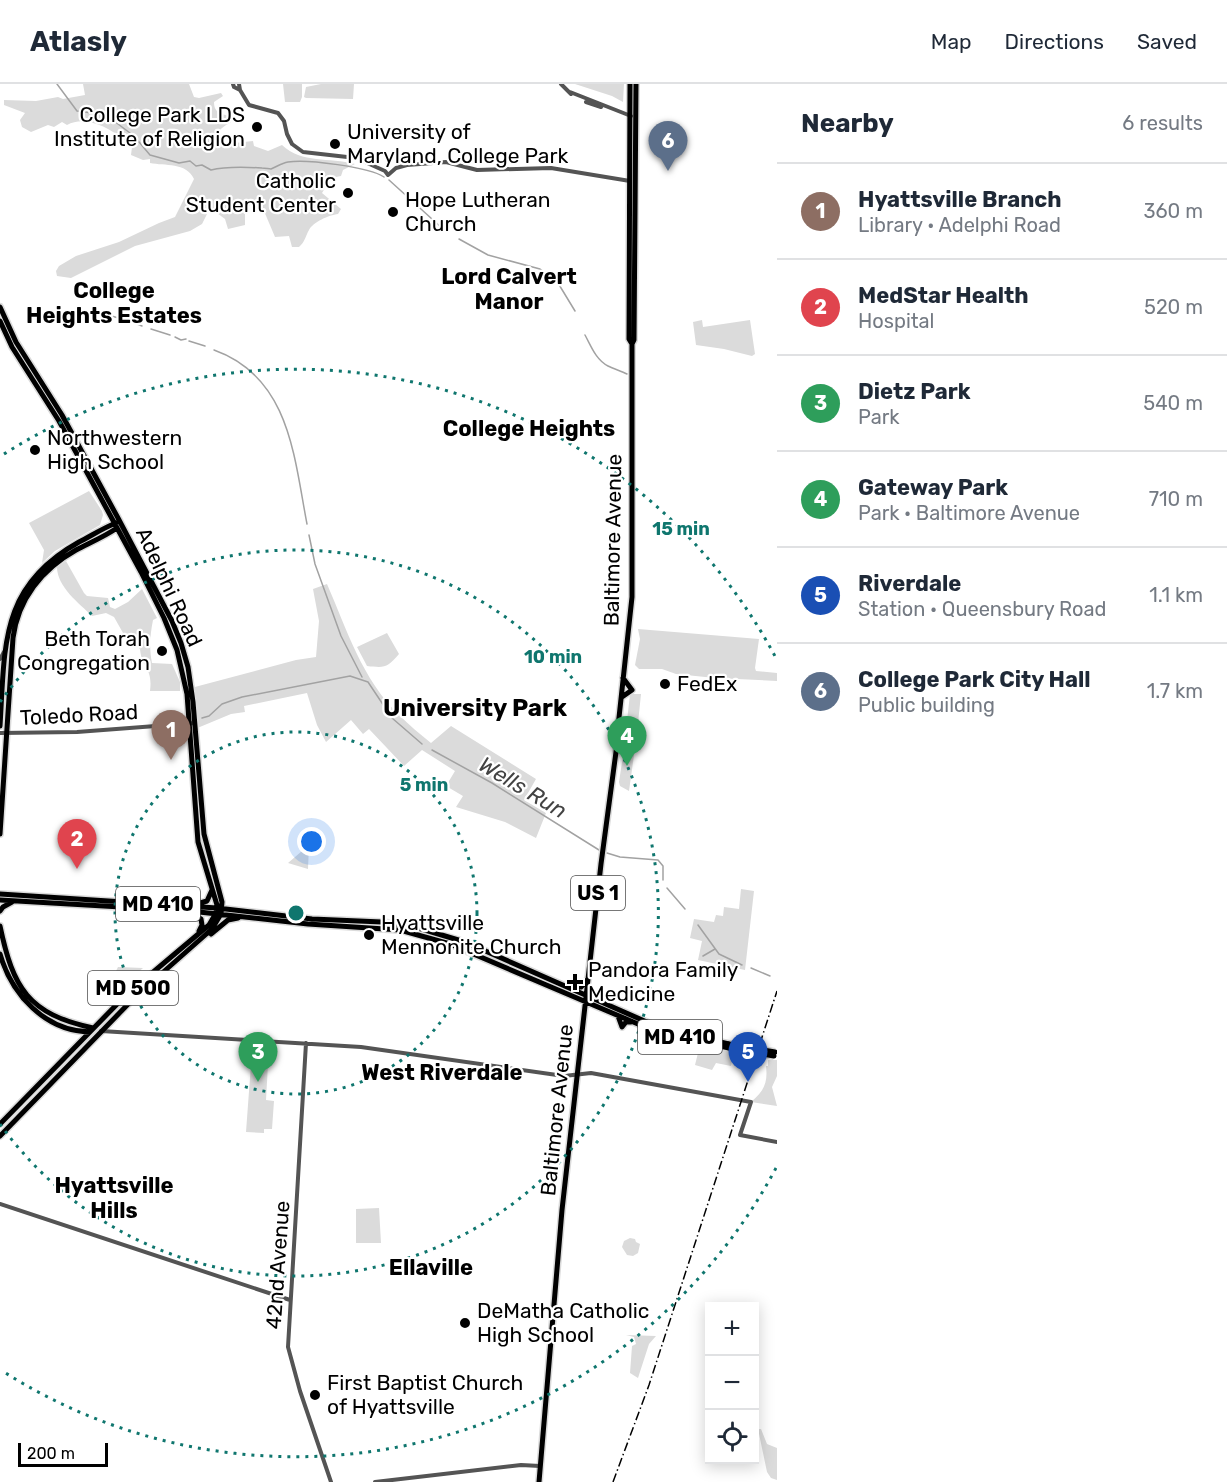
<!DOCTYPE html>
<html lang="en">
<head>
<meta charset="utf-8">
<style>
  body { margin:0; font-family:Rubik,sans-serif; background:#f6f6f7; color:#1f2937 }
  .controls { position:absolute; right:18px; bottom:18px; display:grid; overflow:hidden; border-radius:0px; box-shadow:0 3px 15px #0003 }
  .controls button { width:54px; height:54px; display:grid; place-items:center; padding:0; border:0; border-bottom:2px solid #e0e1e3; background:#fff; color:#1f2937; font:30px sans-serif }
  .scale { position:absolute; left:18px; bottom:15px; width:90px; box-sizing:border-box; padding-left:6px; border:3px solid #000; border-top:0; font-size:16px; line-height:21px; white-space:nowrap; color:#000; -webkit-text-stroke:4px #fff; paint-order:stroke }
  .you { position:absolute; left:312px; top:758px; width:21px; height:21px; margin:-15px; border:4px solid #fff; border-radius:50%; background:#1a73e8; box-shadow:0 0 0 9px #1a73e833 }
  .badge { display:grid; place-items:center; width:39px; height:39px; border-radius:50%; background:#0b8043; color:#fff; font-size:20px; font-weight:700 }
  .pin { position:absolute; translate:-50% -50px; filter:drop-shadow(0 2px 3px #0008) }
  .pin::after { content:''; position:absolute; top:32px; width:21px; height:18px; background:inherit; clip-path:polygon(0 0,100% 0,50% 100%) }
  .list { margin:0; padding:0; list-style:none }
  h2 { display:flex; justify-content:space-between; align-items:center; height:78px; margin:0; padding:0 24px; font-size:26px }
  h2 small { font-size:20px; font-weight:400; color:#747a83 }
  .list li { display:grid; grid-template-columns:39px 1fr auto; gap:18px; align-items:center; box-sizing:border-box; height:96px; padding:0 24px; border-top:2px solid #e0e1e3 }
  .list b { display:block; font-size:22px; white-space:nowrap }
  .list p { margin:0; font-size:20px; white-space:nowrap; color:#747a83 }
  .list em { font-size:20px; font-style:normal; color:#747a83 }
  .icon { flex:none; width:33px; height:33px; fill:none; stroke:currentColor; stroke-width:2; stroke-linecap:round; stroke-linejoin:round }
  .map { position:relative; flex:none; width:777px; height:1398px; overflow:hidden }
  header { display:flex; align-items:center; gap:36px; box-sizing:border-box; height:84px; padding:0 30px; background:#fff; border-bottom:2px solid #e0e1e3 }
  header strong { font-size:28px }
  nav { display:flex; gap:33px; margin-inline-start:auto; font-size:21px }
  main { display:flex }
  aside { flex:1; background:#fff }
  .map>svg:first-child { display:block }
</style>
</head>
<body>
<header>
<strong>Atlasly</strong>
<nav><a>Map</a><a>Directions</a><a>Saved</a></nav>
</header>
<main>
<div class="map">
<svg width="777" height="1398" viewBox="0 0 777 1398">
  <rect width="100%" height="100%" fill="#fff"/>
  <!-- green -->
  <path fill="#dbdbdb" d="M83 0H189L194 13 199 14 221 9 223 12 214 18C214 30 222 29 231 33V38C223 43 215 47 217 57L226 60 253 57 254 62 268 67 282 61C302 80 329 73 355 80L343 86 341 92 331 94 322 109 341 125 338 130C329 131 313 138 309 146 305 153 305 158 299 163H292L289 152 275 153 264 127 258 119 250 121 245 128V141L228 145 225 135 217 129 208 128 202 140 190 147 135 162 71 194 57 192 56 187 59 182 76 172 119 158 159 139 175 133 194 95C186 78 165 82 150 79V75L143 76 131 71 132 63C117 48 88 29 67 41L62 38 54 43 48 41 31 48 22 43 20 36 25 29 4 21V16L36 17 58 13 63 15 85 11Z
    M283 0H302V13L300 18H285Z
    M321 0H354L353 15 306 14 304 13 306 3Z
    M575 0H624L623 18 612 12Z
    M702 236 703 243 750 236 755 270 752 272 724 265 696 261 693 238Z
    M89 407 102 427 103 431 100 441 55 467 42 479 44 466 29 439Z
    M66 477 84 509 87 512 108 514 110 523 115 525 128 518 142 505 157 534 153 536C150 551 149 564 152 579L172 580 180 598V607H150C153 583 142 586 140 565L127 556 114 533 106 529 92 532C79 519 57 503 57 483Z
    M327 500C347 546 362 595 399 631 409 641 420 650 431 659L451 642 536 695 524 716 546 729 536 754 505 738 456 723 463 712 446 702 455 687 422 666 404 682 369 645 363 650 351 636 326 658 317 641 307 609 244 622 245 628 231 630 195 645 191 604 296 576 316 573 319 537 313 505Z
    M638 545 759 555 755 584 756 587 777 589V597L715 594 676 590 662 585H639L635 581 640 555Z
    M387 549 399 570C387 584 385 584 367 582L357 563Z
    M630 610H641L637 649 632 650 626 646Z
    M626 663 635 664 629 707 620 702 619 698 624 665Z
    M309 761 308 785 288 779Z
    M741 805 754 807 745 886 698 876 702 857 690 854 694 835 714 838 716 831 723 832 724 823 739 825Z
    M118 883 143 884 126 899 116 887Z
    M700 961 734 967 731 982 716 979 712 986 695 981Z
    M768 976H777V992L772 1003 777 1022 751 1018C764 1007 768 999 766 982H768Z
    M251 980H268L266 1016 274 1017 272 1045H264V1049L246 1048Z
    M379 1124 381 1159H356V1125Z
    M630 1154 635 1155 636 1158 640 1160 638 1169 633 1172 627 1171 622 1163 624 1157Z
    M626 1251 656 1252 649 1260 638 1294 630 1289 632 1262 636 1260 634 1253Z
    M758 1345H761L767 1360 777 1364V1396L771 1394 767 1388Z"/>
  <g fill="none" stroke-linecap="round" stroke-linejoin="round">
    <!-- stream -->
    <path stroke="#a2a2a2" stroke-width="1.5" d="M57 0 77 27 100 30 114 37 134 52 150 71 179 79 190 77 196 82 202 81 211 86C227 82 246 83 262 84 265 84 269 85 271 85 276 83 282 79 288 78 307 75 369 83 384 93
      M389 96 443 145
      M459 155 488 171 540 185 558 199 575 227
      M100 229 130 237
      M132 238 142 242
      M151 245 170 251
      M585 251C591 262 596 276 608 282 614 285 621 287 627 290
      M175 253 181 256 186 255
      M189 257 205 262
      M214 266C290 293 294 373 307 440
      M309 451 315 480 341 552 362 593
      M202 634 209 632 222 620 242 613 350 592 368 598 392 634 422 660
      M432 666 492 699 599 766
      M607 769 620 773 658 776 663 782V796
      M667 804 685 825
      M698 841 719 870 742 881
      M703 872 715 865
      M751 884 770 892"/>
    <!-- major casing -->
    <g stroke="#dbdbdb" stroke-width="8">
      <path id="major" d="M0 223 16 258 62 331 118 434 172 537 181 559 188 583 193 618 204 750 222 818 221 830 212 845 135 913 0 1052
        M0 237 12 263 59 337 141 488 164 534 177 566 187 610 198 758 217 821 216 829 209 841 126 911 0 1040
        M632 260 634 256 636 0
        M622 613 632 606 623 594
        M618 641 625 651 638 654
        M0 642C5 560 0 502 79 458 91 452 103 444 116 439
        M0 750 13 554C18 515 42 485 76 466 89 459 104 453 117 444
        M0 810 217 824 312 835 382 838 415 843 465 858 649 939 681 949 729 960
        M0 816 190 827 308 840 400 846 450 860 638 940 693 956 729 964
        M197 820 207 817 212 806
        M0 827 3 823 12 818
        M192 830 201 835 202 841 199 847
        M0 842C13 904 28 930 93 944
        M211 850 228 836 238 834
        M0 870C12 911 45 947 90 948
        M571 903H581L588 895
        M618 932 622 943 626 938H631
        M539 1398 562 1126 601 780 618 653 617 652 632 513V260L629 255 630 0"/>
    </g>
    <!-- minor -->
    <path stroke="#545454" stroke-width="4" d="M233 0 234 3 240 6
      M239 0 240 6 249 21 278 29 284 37 287 50 292 60 303 68 356 74 385 87 388 91 396 84 407 81 446 78 477 86 551 84 630 97
      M561 0 571 10
      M570 8 631 32
      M586 18 601 23
      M0 575 4 568
      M0 649 77 648 195 639
      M101 947 361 963 564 992 591 989 751 1018 740 1051 777 1058
      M306 959 288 1263 300 1307 331 1398
      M0 1120 290 1216
      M375 1398 521 1381 540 1382"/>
    <!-- major -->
    <use href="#major" stroke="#000" stroke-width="5"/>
    <!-- rail -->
    <path stroke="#000" stroke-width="1.5" stroke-dasharray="9 3 1.5 3" stroke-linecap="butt" d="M613 1398 649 1301 777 907"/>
    <!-- major-bridge casing -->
    <g stroke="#dbdbdb" stroke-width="8" stroke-linecap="butt">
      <path id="major-bridge" d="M729 960 775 968
        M729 964 774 972"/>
    </g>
    <!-- major-bridge -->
    <use href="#major-bridge" stroke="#000" stroke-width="5"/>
  </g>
  <!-- distance rings -->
  <g fill="none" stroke="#0f766e" stroke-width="3" stroke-dasharray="3 6">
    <circle cx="296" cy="829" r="181"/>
    <path d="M0 618A363 363 0 1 1 0 1040"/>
    <path d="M776 1084A544 544 0 0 1 4 1288M4 370A544 544 0 0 1 776 574"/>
  </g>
  <!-- markers -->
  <g fill="#000" stroke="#fff" stroke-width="2">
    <circle cx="257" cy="43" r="6"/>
    <circle cx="335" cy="60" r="6"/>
    <circle cx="348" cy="109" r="6"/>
    <circle cx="393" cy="128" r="6"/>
    <circle cx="35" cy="366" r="6"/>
    <circle cx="162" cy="567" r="6"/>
    <circle cx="665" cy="600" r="6"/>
    <circle cx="369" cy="851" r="6"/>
    <path d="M572 889h6v6h6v6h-6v6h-6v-6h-6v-6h6z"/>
    <circle cx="465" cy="1239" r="6"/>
    <circle cx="315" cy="1311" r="6"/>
  </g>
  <g text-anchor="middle" stroke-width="4.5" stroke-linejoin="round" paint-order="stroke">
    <!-- shield labels -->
    <g fill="#fff" stroke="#4c4c4c" stroke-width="1.5">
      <rect x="571" y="792" width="54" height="34" rx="4.5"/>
      <rect x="116" y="803" width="84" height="34" rx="4.5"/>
      <rect x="88" y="887" width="90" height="34" rx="4.5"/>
      <rect x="638" y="936" width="84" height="34" rx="4.5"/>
    </g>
    <g font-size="20" font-weight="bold" fill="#000">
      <text x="598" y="816">US 1</text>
      <text x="158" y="827">MD 410</text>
      <text x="133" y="911">MD 500</text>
      <text x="680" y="960">MD 410</text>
    </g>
    <!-- poi labels -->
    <g font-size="21" fill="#000" stroke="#fff" text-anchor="start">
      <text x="245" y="38" text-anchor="end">College Park LDS<tspan x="245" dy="24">Institute of Religion</tspan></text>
      <text x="347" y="55">University of<tspan x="347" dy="24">Maryland, College Park</tspan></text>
      <text x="336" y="104" text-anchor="end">Catholic<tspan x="336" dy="24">Student Center</tspan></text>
      <text x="405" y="123">Hope Lutheran<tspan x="405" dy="24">Church</tspan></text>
      <text x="47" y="361">Northwestern<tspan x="47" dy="24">High School</tspan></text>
      <text x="150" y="562" text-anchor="end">Beth Torah<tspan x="150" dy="24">Congregation</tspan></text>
      <text x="677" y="607">FedEx</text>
      <text x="381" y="846">Hyattsville<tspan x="381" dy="24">Mennonite Church</tspan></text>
      <text x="588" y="893">Pandora Family<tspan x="588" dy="24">Medicine</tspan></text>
      <text x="477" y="1234">DeMatha Catholic<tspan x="477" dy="24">High School</tspan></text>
      <text x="327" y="1306">First Baptist Church<tspan x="327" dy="24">of Hyattsville</tspan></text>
    </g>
    <!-- street labels -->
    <g font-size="21" fill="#000" stroke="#fff">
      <text transform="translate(613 456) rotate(-89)" y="7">Baltimore Avenue</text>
      <text transform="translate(169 503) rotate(65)" y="7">Adelphi Road</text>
      <text transform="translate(79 631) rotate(-3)" y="7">Toledo Road</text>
      <text transform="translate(557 1026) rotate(-84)" y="7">Baltimore Avenue</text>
      <text transform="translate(278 1181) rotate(-86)" y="7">42nd Avenue</text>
    </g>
    <!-- neighbourhood labels -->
    <g font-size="22" font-weight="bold" fill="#000" stroke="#fff">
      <text x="509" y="200">Lord Calvert<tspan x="509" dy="25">Manor</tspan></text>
      <text x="114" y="214">College<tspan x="114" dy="25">Heights Estates</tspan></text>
      <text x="529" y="352">College Heights</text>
      <text x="442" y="996">West Riverdale</text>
      <text x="114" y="1109">Hyattsville<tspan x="114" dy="25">Hills</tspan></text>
      <text x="431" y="1191">Ellaville</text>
    </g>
    <!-- water labels -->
    <g font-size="22" font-style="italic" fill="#434343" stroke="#fff">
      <text transform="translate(523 703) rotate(31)" y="8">Wells Run</text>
    </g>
    <!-- quarter labels -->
    <g font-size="24" font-weight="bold" fill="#000" stroke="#fff">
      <text x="475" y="632">University Park</text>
    </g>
  </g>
  <circle cx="296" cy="829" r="9" fill="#0f766e" stroke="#fff" stroke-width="3"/>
  <g font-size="18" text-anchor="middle" font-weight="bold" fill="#0f766e" stroke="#fff" stroke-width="4.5" stroke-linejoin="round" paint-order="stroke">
    <text x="681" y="451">15 min</text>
    <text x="553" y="579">10 min</text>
    <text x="424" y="707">5 min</text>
  </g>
</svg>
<div class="controls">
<button>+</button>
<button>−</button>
<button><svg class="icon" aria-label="locate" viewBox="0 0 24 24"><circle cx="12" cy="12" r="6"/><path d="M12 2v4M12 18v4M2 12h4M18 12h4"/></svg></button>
</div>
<div class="scale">200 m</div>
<div class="you"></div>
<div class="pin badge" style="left:171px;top:676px;background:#8d6e63">1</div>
<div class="pin badge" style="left:77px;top:785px;background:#e0444e">2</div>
<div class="pin badge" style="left:258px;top:998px;background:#2e9e5b">3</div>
<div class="pin badge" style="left:627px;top:682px;background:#2e9e5b">4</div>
<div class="pin badge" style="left:748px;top:998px;background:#1a4fb4">5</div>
<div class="pin badge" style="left:668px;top:87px;background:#5c6f8a">6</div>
</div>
<aside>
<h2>Nearby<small>6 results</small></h2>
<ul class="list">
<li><span class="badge" style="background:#8d6e63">1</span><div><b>Hyattsville Branch</b><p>Library · Adelphi Road</p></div><em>360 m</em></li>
<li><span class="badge" style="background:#e0444e">2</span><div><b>MedStar Health</b><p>Hospital</p></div><em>520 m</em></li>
<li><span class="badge" style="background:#2e9e5b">3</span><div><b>Dietz Park</b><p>Park</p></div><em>540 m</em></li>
<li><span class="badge" style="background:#2e9e5b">4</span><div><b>Gateway Park</b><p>Park · Baltimore Avenue</p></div><em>710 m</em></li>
<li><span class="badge" style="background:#1a4fb4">5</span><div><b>Riverdale</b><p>Station · Queensbury Road</p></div><em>1.1 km</em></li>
<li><span class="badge" style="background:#5c6f8a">6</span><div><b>College Park City Hall</b><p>Public building</p></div><em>1.7 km</em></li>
</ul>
</aside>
</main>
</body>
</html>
